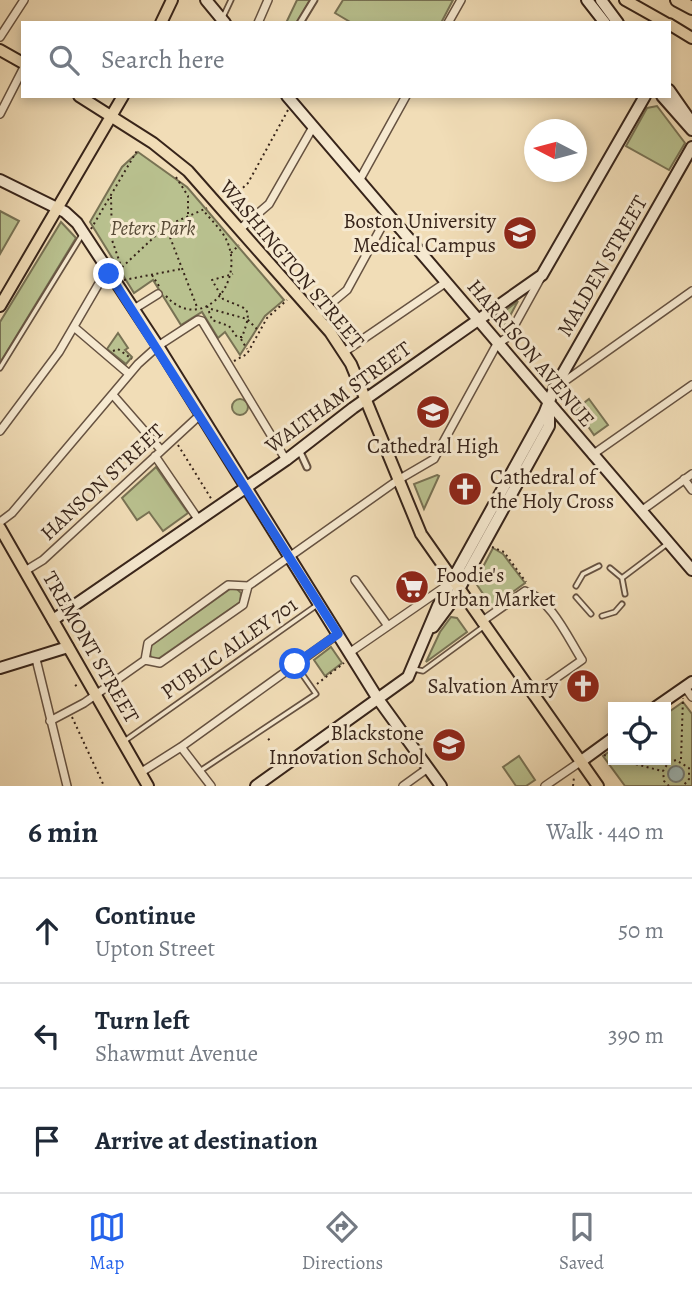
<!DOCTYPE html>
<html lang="en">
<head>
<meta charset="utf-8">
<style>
  body { margin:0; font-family:Alegreya,serif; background:#f6f6f7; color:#1f2937 }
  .controls { position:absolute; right:21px; bottom:21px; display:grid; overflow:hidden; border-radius:0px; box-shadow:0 4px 10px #0003 }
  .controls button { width:63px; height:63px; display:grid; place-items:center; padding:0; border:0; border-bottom:2px solid #e0e1e3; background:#fff; color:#1f2937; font:35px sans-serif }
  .compass { position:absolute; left:524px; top:119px; width:63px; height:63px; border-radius:50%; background:#fff; box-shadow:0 4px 10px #0003; rotate:276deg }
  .stop { position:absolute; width:21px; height:21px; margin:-16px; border:5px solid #2563eb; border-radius:50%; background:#fff }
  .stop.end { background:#2563eb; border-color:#fff; box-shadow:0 2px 7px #0008 }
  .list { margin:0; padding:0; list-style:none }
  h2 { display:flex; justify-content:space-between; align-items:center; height:91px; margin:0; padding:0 28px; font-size:30px }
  h2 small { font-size:23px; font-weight:400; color:#747a83 }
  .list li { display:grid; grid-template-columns:46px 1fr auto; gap:21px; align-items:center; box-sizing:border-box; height:105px; padding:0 28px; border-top:2px solid #e0e1e3 }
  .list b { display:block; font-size:26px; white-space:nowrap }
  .list p { margin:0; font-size:23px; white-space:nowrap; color:#747a83 }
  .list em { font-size:23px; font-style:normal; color:#747a83 }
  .icon { flex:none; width:38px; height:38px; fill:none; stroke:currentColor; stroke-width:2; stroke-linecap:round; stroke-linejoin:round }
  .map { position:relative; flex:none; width:692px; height:786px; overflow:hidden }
  .search { position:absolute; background:#fff; box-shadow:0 4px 10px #0003; left:21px; right:21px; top:21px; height:77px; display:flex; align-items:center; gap:18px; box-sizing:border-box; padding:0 24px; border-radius:0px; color:#747a83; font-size:26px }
  .sheet { height:406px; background:#fff }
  nav { display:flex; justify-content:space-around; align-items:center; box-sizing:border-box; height:98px; border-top:2px solid #e0e1e3; background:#fff; font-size:19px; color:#747a83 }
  nav a { display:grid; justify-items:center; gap:4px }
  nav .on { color:#2563eb }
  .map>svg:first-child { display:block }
</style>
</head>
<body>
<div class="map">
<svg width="692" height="786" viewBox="0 0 692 786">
  <rect width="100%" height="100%" fill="#f1ddb7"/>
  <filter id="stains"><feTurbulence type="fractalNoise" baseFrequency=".00286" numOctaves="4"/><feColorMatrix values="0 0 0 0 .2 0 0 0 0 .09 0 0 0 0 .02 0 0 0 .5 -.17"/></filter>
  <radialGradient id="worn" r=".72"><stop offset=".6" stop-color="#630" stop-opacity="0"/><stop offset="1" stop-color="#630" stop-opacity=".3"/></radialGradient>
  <!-- green -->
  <path fill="#b9c18f" stroke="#787254" stroke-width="2" d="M297 0H310L297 23H286Z
    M343 0H453L441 23H352L335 13Z
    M657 106 685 143 669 170 626 146 647 108Z
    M138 152 187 187 284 300 265 316 240 355 225 332 218 338 202 312 181 325 153 280 134 293 90 222 122 167Z
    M0 211 19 221 0 254Z
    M61 222 76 238 0 363V322Z
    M518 301 503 329 494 319Z
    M118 333 128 348 125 350 132 357 126 364 107 349Z
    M232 407a8 8 0 1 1 16 0a8 8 0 1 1-16 0Z
    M589 399 608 425 594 435 576 409Z
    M156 467 188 513 163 531 149 512 137 520 122 498Z
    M437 475 439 476 424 509 414 484Z
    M493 548 503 554 525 583 492 607 475 582Z
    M236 588 241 593 240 602 158 659 151 658 149 647 230 589Z
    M451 617 457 618 467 632 426 662 440 632Z
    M331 647 342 663 325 676 314 660Z
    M683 702 692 714V786H625L603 756 613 749V760H666V714Z
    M519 756 535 780 526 786H516L503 767Z"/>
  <!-- water -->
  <path fill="#9fbab9" stroke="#757e79" stroke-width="2" d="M668 774a8 8 0 1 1 16 0a8 8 0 1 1-16 0Z"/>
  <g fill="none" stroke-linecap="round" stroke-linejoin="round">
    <!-- service casing -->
    <g stroke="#665241" stroke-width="7">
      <path id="service" d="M223 17 231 0
        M0 368 82 235
        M610 568 622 578 625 594
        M622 578 667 544
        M576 586 583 574 599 566
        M576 597 591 614
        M602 616 615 612 622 604
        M414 669 423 671 483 627
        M123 742 317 605
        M200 771 316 694 295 664"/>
    </g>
    <!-- pedestrian casing -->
    <g stroke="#665241" stroke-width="9">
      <path id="pedestrian" d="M300 23 314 0
        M301 454 307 467"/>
    </g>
    <!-- minor casing -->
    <g stroke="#665241" stroke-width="10">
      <path id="minor" d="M258 23 268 0
        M448 23 461 0
        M0 37 24 0
        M0 114 23 69
        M359 181 406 96
        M240 229 269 204 313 127
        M134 309 158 294
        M316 316 347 290 388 215
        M74 327 129 374
        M344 352 445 283
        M558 386 692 291
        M113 395 161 450
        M0 431 59 352 98 285 110 274
        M592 455 692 385
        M155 456 198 519
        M684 479 692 490
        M641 511 692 474
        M0 522 12 513 138 364 158 346 198 320 202 321 286 460
        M25 571 43 560 201 414
        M355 580 388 626
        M481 622 525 591C551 599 568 638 582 660L532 695
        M349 653 449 584
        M36 659 67 786
        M145 660 148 643 228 585 248 586 398 480 434 459 497 344 508 337 540 279
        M145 660 160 663 243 605 248 586
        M685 687 692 697
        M50 721 84 703 145 660
        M181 747 211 786
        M140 773 181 747 338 634
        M403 786 428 768
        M545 786 580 762"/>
    </g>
    <!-- secondary casing -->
    <g stroke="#37241a" stroke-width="14">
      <path id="secondary" d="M206 0 225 23
        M587 0 605 23
        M601 0 618 23
        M669 90 692 123
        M287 96 692 570
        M662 96 692 130
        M0 180 65 212 77 223 158 346 378 699 441 786
        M53 620 286 460 353 408 542 275 645 96
        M433 627 453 600 549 426V405
        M0 668 68 647
        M656 707 692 682
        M580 762 613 738
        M256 786 408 677 438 606 544 414 554 389 692 147"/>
    </g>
    <!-- primary casing -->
    <g stroke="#37241a" stroke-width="14">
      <path id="primary" d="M625 0 666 23
        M161 23 172 0
        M669 24 692 38
        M0 50 23 63
        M79 96 153 143 188 171 330 332 351 364 421 534 598 786
        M0 306 123 96
        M0 528 148 786"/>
    </g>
    <!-- motorway casing -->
    <g stroke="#37241a" stroke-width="16">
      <path id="motorway" d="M677 0 692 8"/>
    </g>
    <!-- path -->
    <path stroke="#37241a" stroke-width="2" stroke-dasharray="2 3.5" stroke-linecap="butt" d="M176 177 188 196V217
      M111 197 112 240 121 266
      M231 199 248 183 288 110
      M166 227 197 307
      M91 229 138 149
      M231 253 239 245
      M118 271 166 226 207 208
      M152 275 159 286
      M124 280 181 269
      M166 296C200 334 246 285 227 241 222 230 211 220 204 211
      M207 306 212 320 229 326 237 337H242C254 305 247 310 223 299L212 280 233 274
      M211 309 247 319 258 330
      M241 339 247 349
      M113 351 118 349 132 359
      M234 361 247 354 267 318 287 300
      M178 445 212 500
      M492 547 504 552 526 582
      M317 684 344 663
      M75 686 78 684
      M72 717 104 786
      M268 740 272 737
      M604 755 613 758
      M681 759 683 698
      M620 760 662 771
      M573 786 574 777
      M669 786 664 781 663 771 668 763 676 760 689 768V779L683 786"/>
    <!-- service -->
    <use href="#service" stroke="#f6e9d0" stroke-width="3.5"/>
    <!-- pedestrian -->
    <use href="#pedestrian" stroke="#f6e9d0" stroke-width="5"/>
    <!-- minor -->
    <use href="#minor" stroke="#f6e9d0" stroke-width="7"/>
    <!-- secondary -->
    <use href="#secondary" stroke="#f6e9d0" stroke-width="10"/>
    <!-- primary -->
    <use href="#primary" stroke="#f1ddb7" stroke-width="10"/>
    <!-- motorway -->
    <use href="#motorway" stroke="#f1ddb7" stroke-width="12"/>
  </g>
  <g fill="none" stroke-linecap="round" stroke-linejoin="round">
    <!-- route -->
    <path stroke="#2563eb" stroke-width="9" d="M109 274 338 634 295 664"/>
  </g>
  <!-- icons -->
  <defs>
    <g id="university-disc" transform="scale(1.75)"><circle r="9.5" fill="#8f2418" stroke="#f6e9d0"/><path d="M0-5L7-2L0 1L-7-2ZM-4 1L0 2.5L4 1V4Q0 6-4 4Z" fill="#fff"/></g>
    <g id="school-disc" transform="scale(1.75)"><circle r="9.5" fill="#8f2418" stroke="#f6e9d0"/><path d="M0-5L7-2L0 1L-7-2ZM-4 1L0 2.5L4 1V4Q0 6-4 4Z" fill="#fff"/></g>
    <g id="church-disc" transform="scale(1.75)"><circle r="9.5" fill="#8f2418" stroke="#f6e9d0"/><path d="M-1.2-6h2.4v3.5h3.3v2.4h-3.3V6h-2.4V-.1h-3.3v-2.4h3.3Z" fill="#fff"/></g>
    <g id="supermarket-disc" transform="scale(1.75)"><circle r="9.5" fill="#8f2418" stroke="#f6e9d0"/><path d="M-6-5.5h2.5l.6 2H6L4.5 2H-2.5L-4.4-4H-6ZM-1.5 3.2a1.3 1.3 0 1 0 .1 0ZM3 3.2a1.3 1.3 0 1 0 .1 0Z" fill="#fff"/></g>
  </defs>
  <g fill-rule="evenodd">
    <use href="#university-disc" x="520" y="233"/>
    <use href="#school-disc" x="433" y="412"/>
    <use href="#church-disc" x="465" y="489"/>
    <use href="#supermarket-disc" x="412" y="587"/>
    <use href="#church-disc" x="583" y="686"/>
    <use href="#school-disc" x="449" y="745"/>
  </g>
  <g text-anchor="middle" stroke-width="6" stroke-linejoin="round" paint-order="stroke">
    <!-- poi labels -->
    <g font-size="21" fill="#37241a" stroke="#f6e9d0" text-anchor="end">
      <text x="496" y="228">Boston University<tspan x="496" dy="24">Medical Campus</tspan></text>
      <text x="433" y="453" text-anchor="middle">Cathedral High</text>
      <text x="490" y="484" text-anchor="start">Cathedral of<tspan x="490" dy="24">the Holy Cross</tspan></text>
      <text x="436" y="582" text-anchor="start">Foodie's<tspan x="436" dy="24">Urban Market</tspan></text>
      <text x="558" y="693">Salvation Amry</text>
      <text x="424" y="740">Blackstone<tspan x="424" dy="24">Innovation School</tspan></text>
    </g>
    <!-- park labels -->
    <g font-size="21" font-style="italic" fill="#584b37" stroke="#f6e9d0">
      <text x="153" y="235">Peters Park</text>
    </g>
    <!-- street labels -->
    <g font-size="21" fill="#37241a" stroke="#f6e9d0">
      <text transform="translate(292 264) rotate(50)" y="7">WASHINGTON STREET</text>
      <text transform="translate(602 266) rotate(-60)" y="7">MALDEN STREET</text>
      <text transform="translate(531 353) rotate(50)" y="7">HARRISON AVENUE</text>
      <text transform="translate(338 397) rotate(-36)" y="7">WALTHAM STREET</text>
      <text transform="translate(102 482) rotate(-43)" y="7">HANSON STREET</text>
      <text transform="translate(91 647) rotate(60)" y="7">TREMONT STREET</text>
      <text transform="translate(229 648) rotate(-35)" y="7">PUBLIC ALLEY 701</text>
    </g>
  </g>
  <rect width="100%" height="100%" filter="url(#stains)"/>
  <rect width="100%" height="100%" fill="url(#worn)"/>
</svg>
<div class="controls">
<button><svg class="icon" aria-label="locate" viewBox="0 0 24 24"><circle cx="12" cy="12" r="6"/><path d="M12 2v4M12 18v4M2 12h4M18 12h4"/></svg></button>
</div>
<svg class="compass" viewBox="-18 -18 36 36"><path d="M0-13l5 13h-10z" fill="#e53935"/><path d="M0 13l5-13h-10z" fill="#747a83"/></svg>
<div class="stop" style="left:295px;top:664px"></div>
<div class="stop end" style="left:109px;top:274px"></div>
<div class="search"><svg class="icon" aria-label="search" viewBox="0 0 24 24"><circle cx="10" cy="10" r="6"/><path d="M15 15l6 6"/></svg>Search here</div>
</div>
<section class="sheet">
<h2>6 min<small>Walk · 440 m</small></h2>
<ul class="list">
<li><svg class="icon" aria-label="ahead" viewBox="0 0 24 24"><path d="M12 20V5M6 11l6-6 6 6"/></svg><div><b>Continue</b><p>Upton Street</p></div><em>50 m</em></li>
<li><svg class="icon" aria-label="left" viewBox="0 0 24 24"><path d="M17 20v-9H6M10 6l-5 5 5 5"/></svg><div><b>Turn left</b><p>Shawmut Avenue</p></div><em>390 m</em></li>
<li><svg class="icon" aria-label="arrive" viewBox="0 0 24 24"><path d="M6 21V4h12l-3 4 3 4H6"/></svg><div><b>Arrive at destination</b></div></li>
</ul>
</section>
<nav>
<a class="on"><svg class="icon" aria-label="map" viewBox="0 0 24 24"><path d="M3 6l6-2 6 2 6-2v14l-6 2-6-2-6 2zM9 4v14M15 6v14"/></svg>Map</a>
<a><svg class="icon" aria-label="directions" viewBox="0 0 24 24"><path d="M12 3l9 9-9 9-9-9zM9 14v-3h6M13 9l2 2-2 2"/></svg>Directions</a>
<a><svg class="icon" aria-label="saved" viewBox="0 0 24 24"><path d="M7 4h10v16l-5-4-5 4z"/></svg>Saved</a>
</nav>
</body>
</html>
